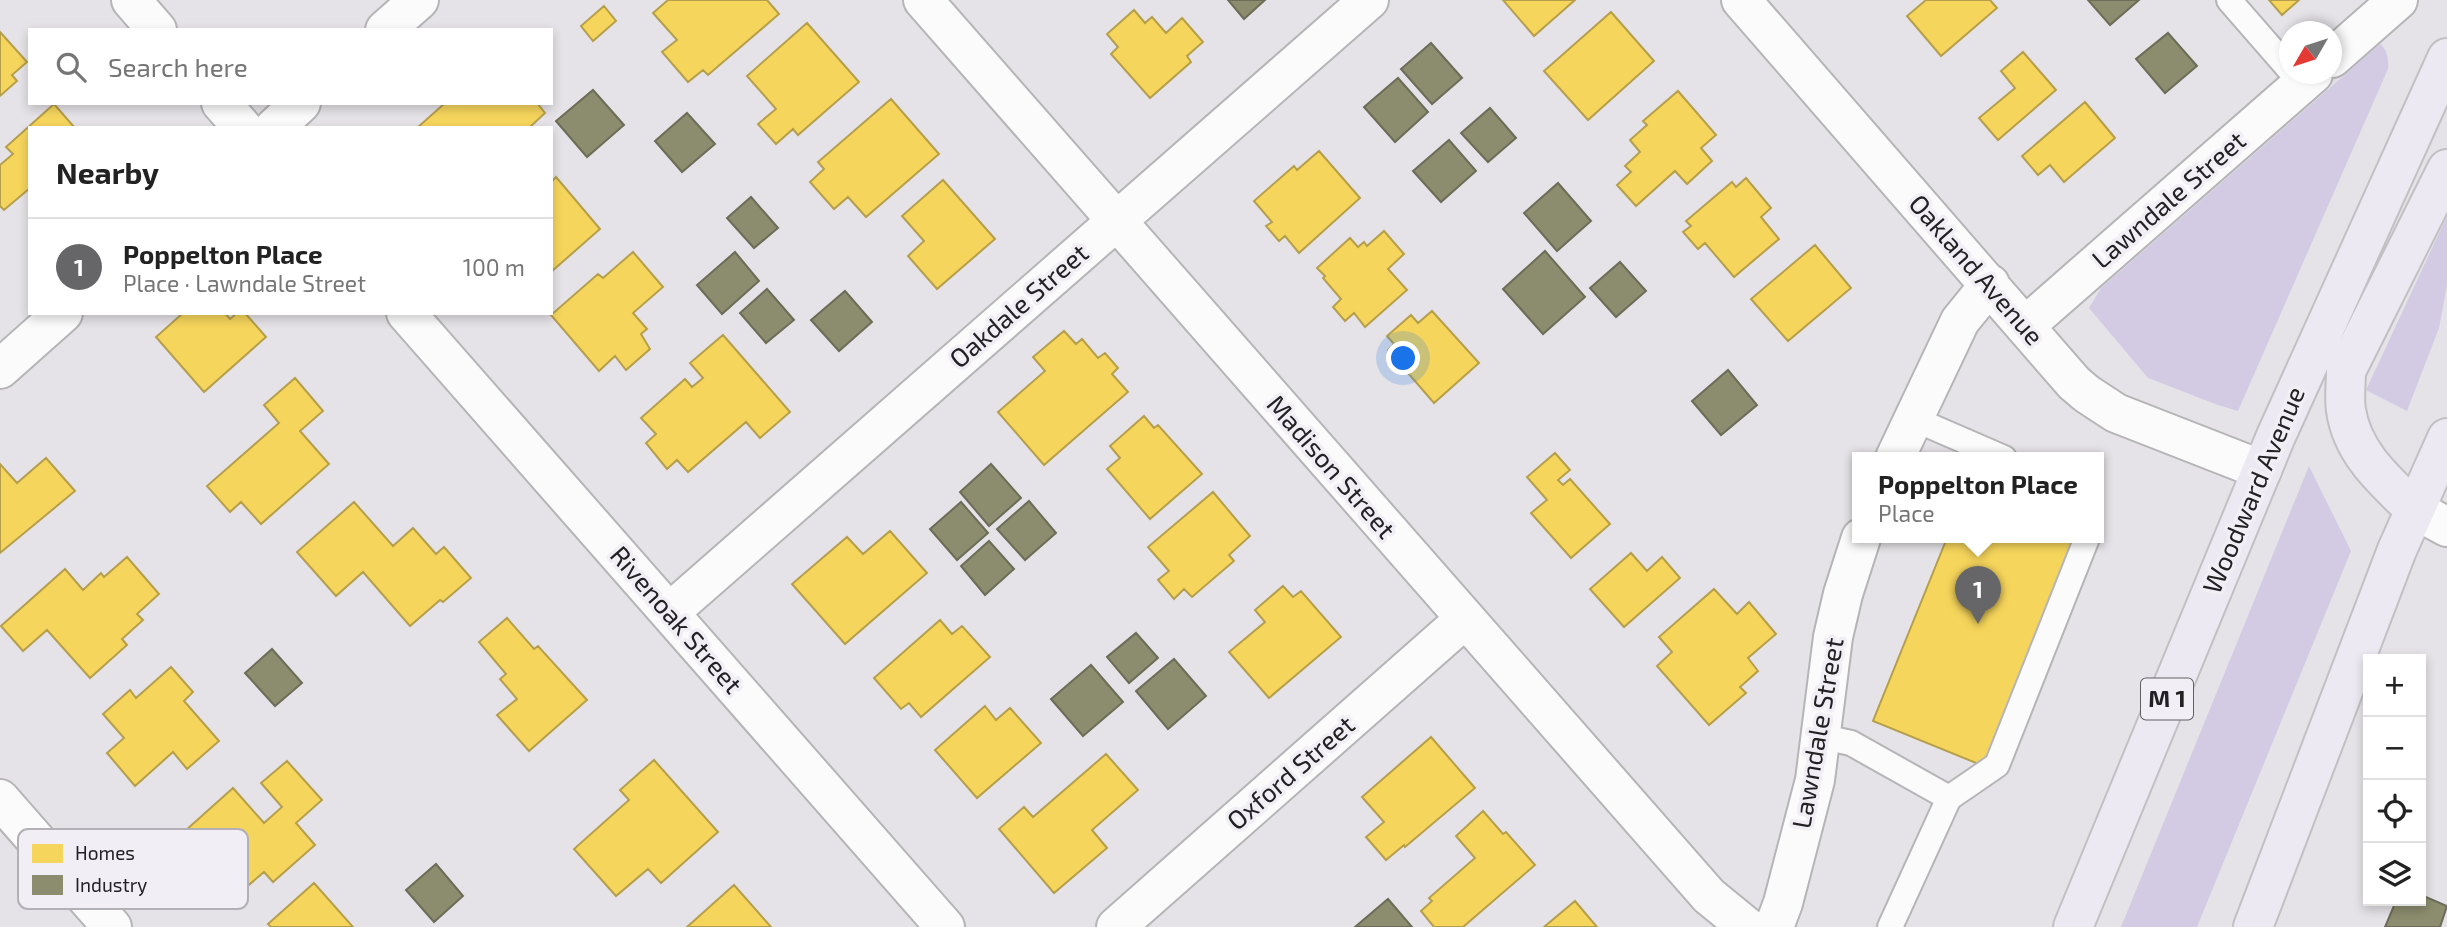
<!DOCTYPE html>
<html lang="en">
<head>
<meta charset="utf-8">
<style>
  body { margin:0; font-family:"Exo 2",sans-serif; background:#f6f6f6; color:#222 }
  .controls { position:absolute; right:21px; bottom:21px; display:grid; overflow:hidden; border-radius:0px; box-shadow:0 4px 10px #0003 }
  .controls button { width:63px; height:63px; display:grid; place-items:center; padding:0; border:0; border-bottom:2px solid #e0e0e0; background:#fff; color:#222; font:35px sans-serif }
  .compass { position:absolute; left:2279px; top:21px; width:63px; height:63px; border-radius:50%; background:#fff; box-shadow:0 4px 10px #0003; rotate:231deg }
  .you { position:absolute; left:1404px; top:359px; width:24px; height:24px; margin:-18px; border:5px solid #fff; border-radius:50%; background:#1a73e8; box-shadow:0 0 0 10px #1a73e833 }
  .badge { display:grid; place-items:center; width:46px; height:46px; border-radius:50%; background:#666568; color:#fff; font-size:23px; font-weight:700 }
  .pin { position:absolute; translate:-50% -58px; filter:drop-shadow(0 2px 4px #0008) }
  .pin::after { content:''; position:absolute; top:37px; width:24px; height:21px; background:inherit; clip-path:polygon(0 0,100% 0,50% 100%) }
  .popup { position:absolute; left:1852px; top:452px; width:252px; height:91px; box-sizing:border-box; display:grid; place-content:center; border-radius:0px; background:#fff; filter:drop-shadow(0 2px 5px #0005); font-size:23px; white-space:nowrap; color:#767676 }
  .popup b { font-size:26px; color:#222 }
  .popup::after { content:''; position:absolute; left:50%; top:100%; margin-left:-14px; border:14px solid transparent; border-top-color:#fff }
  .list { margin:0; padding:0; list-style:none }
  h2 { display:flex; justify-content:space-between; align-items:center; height:91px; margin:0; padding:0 28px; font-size:30px }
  h2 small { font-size:23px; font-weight:400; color:#767676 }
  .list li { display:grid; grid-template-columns:46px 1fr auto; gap:21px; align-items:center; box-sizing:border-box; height:98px; padding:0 28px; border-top:2px solid #e0e0e0 }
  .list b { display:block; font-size:26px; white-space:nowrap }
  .list p { margin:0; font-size:23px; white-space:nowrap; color:#767676 }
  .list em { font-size:23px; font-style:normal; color:#767676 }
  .icon { flex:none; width:38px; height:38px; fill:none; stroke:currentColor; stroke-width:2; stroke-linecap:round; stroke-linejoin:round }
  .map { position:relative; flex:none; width:2447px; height:927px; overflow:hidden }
  .search { position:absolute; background:#fff; box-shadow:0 4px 10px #0003; left:28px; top:28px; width:525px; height:77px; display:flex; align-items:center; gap:18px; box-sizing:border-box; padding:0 24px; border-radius:0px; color:#767676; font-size:26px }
  .panel { position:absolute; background:#fff; box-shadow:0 4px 10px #0003; left:28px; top:126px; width:525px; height:189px; border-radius:0px }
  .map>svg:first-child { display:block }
</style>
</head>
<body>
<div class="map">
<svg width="2447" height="927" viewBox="0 0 2447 927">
  <rect width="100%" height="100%" fill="#e5e3e7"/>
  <!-- green -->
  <path fill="#d3cbe4" d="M2380 44C2387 48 2389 61 2388 69L2238 411 2218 405 2148 378 2089 308 2101 288Z
    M2447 216V285L2439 328 2407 411 2366 390Z
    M2309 466 2351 551 2197 927H2121Z"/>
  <!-- homes -->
  <path fill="#f6d55c" stroke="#b69f4b" stroke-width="2" d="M668 0H767L779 14 708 75 703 70 688 82 662 52 677 40 653 13Z
    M1503 0H1575L1534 36Z
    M1926 0H1990L1997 8 1941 56 1907 16Z
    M2269 0H2299L2282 15Z
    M604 6 616 21 593 41 581 26Z
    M1134 10 1145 23 1152 17 1166 33 1182 18 1203 42 1187 56 1191 62 1150 98 1111 54 1118 47 1107 34Z
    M1611 12 1654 61 1588 120 1544 71Z
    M807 23 859 82 798 135 793 129 776 144 758 124 776 109 747 76Z
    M0 32 27 62 12 75 17 81 0 96Z
    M2023 52 2056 90 1998 140 1979 118 2015 88 2001 71Z
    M1678 91 1716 135 1701 148 1712 161 1687 184 1675 171 1636 206 1617 185 1631 172 1625 166 1640 152 1630 140 1647 125 1643 121Z
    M891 99 939 154 866 217 848 197 834 209 810 182 824 169 818 162Z
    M2085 102 2115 138 2064 182 2050 165 2038 175 2022 156Z
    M445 103H537L545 113 529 128H417Z
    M54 104 75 128H30V188L4 210 0 206V165L13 154 6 147Z
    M1319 151 1360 198 1299 253 1285 236 1279 241 1266 226 1272 222 1254 201 1294 166 1297 170Z
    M556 177 600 229 551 272V182Z
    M1746 178 1771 208 1761 217 1779 239 1734 277 1705 243 1698 249 1683 232 1691 226 1686 221 1732 182 1736 187Z
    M943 180 995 239 937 289 908 256 924 241 902 216Z
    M1384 231 1404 254 1388 269 1407 290 1365 327 1354 313 1345 321 1333 307 1341 299 1323 278 1325 276 1317 268 1350 238 1358 247 1364 242 1367 246Z
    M1815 245 1851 288 1788 341 1751 299Z
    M633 252 663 287 633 313 647 329 641 334 650 349 626 370 615 356 599 371 551 315 598 274 603 278Z
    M1432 311 1479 363 1434 403 1388 350 1394 344 1387 336 1411 315 1418 323Z
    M183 313H225L230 319 237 313H245L266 337 204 392 156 337Z
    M1064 331 1076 344 1082 339 1098 358 1105 353 1118 368 1112 374 1128 392 1044 465 998 412 1045 371 1033 357Z
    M723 335 790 412 760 438 746 422 688 472 677 460 667 469 646 443 656 434 641 418 685 379 692 387 703 378 690 363Z
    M295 378 323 411 300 431 329 464 261 524 241 502 230 512 207 486 279 423 264 405Z
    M1144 416 1154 428 1158 425 1202 474 1150 519 1107 469 1120 458 1110 446Z
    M1555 453 1570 470 1558 480 1563 485 1570 479 1610 524 1571 558 1531 513 1547 500 1527 477Z
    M46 458 75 491 0 553V464L17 483Z
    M1213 492 1250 536 1229 555 1234 561 1192 597 1184 589 1174 599 1158 580 1169 571 1148 547Z
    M354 502 393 546 413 528 436 554 444 547 471 578 443 602 440 600 410 626 363 572 336 596 297 552Z
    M890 531 927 573 845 644 792 584 847 537 863 554Z
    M1947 538H2078L1986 767 1873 721Z
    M1631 553 1647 571 1662 557 1680 578 1624 627 1590 589Z
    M127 557 159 594 137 614 143 620 122 639 127 645 90 678 47 630 23 651 1 626 65 569 83 590 101 573 104 577Z
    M1283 586 1293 597 1301 591 1341 637 1269 698 1229 652 1265 622 1255 610Z
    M1714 589 1737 614 1749 602 1776 634 1748 658 1758 671 1740 687 1746 693 1709 725 1657 666 1672 652 1659 637Z
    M507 618 534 649 538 646 587 700 529 751 497 715 517 699 500 679 506 674 479 642Z
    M940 620 952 634 962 626 990 657 921 717 909 703 901 709 874 678Z
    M171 667 193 692 184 701 219 741 187 769 173 752 135 786 107 753 124 738 103 714 130 690 136 698Z
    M985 706 996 720 1010 708 1041 743 977 798 935 750Z
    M1431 737 1475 788 1405 847 1404 845 1386 860 1366 837 1384 822 1362 797Z
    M1106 754 1138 790 1092 830 1107 848 1054 893 999 829 1024 807 1033 817Z
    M654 760 718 832 661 883 648 869 616 896 574 849 629 800 620 790Z
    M287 761 322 800 296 823 315 845 273 882 264 872 230 901 176 839 233 788 264 823 282 807 261 783Z
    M1483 811 1503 834 1506 832 1535 865 1463 927H1434L1421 911 1432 901 1429 898 1475 858 1456 836Z
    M314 883 353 927H271L268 924Z
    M734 885 771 927H687Z
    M1575 901 1597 927H1544Z"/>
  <!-- industry -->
  <path fill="#8c8c6e" stroke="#6c6c58" stroke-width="2" d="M1228 0H1265L1244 19Z
    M2088 0H2139L2110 25Z
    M2168 33 2197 66 2165 93 2136 59Z
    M1431 43 1462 78 1432 104 1401 69Z
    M1398 78 1428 112 1395 142 1364 107Z
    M593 90 624 125 587 157 556 121Z
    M1490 108 1516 138 1488 162 1461 133Z
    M687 113 715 144 682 172 655 141Z
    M1449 140 1476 171 1441 202 1413 171Z
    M1558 183 1591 221 1557 251 1524 213Z
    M751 197 778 228 754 248 727 218Z
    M1545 251 1585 297 1543 334 1503 289Z
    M735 252 759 281 722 314 697 285Z
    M1620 262 1646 291 1616 317 1590 288Z
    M767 289 794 320 766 343 740 313Z
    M845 291 872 322 839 351 811 320Z
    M1728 370 1757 405 1721 435 1692 401Z
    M991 464 1021 498 989 526 960 492Z
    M1029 501 1056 533 1025 560 997 529Z
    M961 502 988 533 957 560 930 529Z
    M989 541 1014 569 985 595 961 566Z
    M1136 633 1158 658 1129 683 1107 657Z
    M272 649 302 683 275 706 245 673Z
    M1174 659 1206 696 1168 729 1136 691Z
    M1091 665 1123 702 1083 736 1051 699Z
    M436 864 463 896 434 922 406 890Z
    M2421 895 2447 906 2440 927H2385L2396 901H2421Z
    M1388 899 1412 927H1355Z"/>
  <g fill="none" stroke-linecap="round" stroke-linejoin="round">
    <!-- lane casing -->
    <g stroke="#b5b4b7" stroke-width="28">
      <path id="lane" d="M2229 0 2290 70
        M1914 419 2004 458
        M1819 736 1851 743 1949 798
        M1890 927 1949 798 1997 765 2087 538"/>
    </g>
    <!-- street casing -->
    <g stroke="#b5b4b7" stroke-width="42">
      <path id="street" d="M131 0 157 30
        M923 0 1709 896 1747 927
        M1741 0 2074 383 2087 394 2116 413 2262 470
        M385 30 419 0
        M2332 58 2398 0
        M221 103 243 128
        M274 128 301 103
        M406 313 945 927
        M2025 326 2313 74
        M0 369 63 313
        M1895 458 1960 321 1990 284
        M2414 509 2447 527
        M670 612 1369 0
        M0 799 112 927
        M1116 927 1465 619
        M1774 927 1783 903 1815 780 1833 637 1843 594 1861 538"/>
    </g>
    <!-- primary casing -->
    <g stroke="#c1c0c2" stroke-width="42">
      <path id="primary" d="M2414 509C2385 481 2352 453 2346 410 2344 398 2346 384 2346 371L2447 169
        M2073 927 2276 436 2447 58
        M2253 927 2397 550 2447 438"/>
    </g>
    <!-- lane -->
    <use href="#lane" stroke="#fbfbfb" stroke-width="24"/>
    <!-- street -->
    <use href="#street" stroke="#fbfbfb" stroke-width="38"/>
    <!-- primary -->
    <use href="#primary" stroke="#ede9f2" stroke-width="38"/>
  </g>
  <g text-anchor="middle" stroke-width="7" stroke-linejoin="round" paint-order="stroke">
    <!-- shield labels -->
    <rect fill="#f1eff5" stroke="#605f62" stroke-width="2" x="2141" y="678.5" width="52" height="41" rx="5"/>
    <g font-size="24" font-weight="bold" fill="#222123">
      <text x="2167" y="707">M 1</text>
    </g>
    <!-- street labels -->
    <g font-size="26" fill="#222123" stroke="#f1eff5">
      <text transform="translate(2169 200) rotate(-41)" y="9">Lawndale Street</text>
      <text transform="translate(1976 270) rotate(49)" y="9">Oakland Avenue</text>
      <text transform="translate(1019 306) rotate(-41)" y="9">Oakdale Street</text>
      <text transform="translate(1331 467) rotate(49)" y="9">Madison Street</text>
      <text transform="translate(2254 490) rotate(-67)" y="9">Woodward Avenue</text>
      <text transform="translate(676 620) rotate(49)" y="9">Rivenoak Street</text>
      <text transform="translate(1818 733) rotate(-80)" y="9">Lawndale Street</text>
      <text transform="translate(1291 773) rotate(-41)" y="9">Oxford Street</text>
    </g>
  </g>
  <!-- legend -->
  <rect x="18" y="829" width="230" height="80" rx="10" fill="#f1eff5" stroke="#b3b1b6" stroke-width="2"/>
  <rect x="32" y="844" width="31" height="19" fill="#f6d55c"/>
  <rect x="32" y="875" width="31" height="20" fill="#8c8c6e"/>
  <g font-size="19" fill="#222123">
    <text x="75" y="860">Homes</text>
    <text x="75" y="892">Industry</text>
  </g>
</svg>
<div class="controls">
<button>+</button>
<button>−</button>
<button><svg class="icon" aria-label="locate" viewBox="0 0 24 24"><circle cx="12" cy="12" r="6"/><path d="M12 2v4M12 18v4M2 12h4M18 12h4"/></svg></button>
<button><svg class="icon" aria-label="layers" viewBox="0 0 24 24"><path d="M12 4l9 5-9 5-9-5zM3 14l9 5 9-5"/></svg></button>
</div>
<svg class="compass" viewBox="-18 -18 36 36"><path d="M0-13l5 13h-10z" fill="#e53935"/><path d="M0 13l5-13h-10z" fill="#767676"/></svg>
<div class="you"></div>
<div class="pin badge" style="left:1978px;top:624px">1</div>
<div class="popup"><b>Poppelton Place</b>Place</div>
<div class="search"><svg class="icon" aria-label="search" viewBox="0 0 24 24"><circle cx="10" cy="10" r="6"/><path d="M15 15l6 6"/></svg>Search here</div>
<section class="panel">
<h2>Nearby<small></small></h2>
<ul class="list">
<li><span class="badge">1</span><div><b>Poppelton Place</b><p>Place · Lawndale Street</p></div><em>100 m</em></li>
</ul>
</section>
</div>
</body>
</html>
